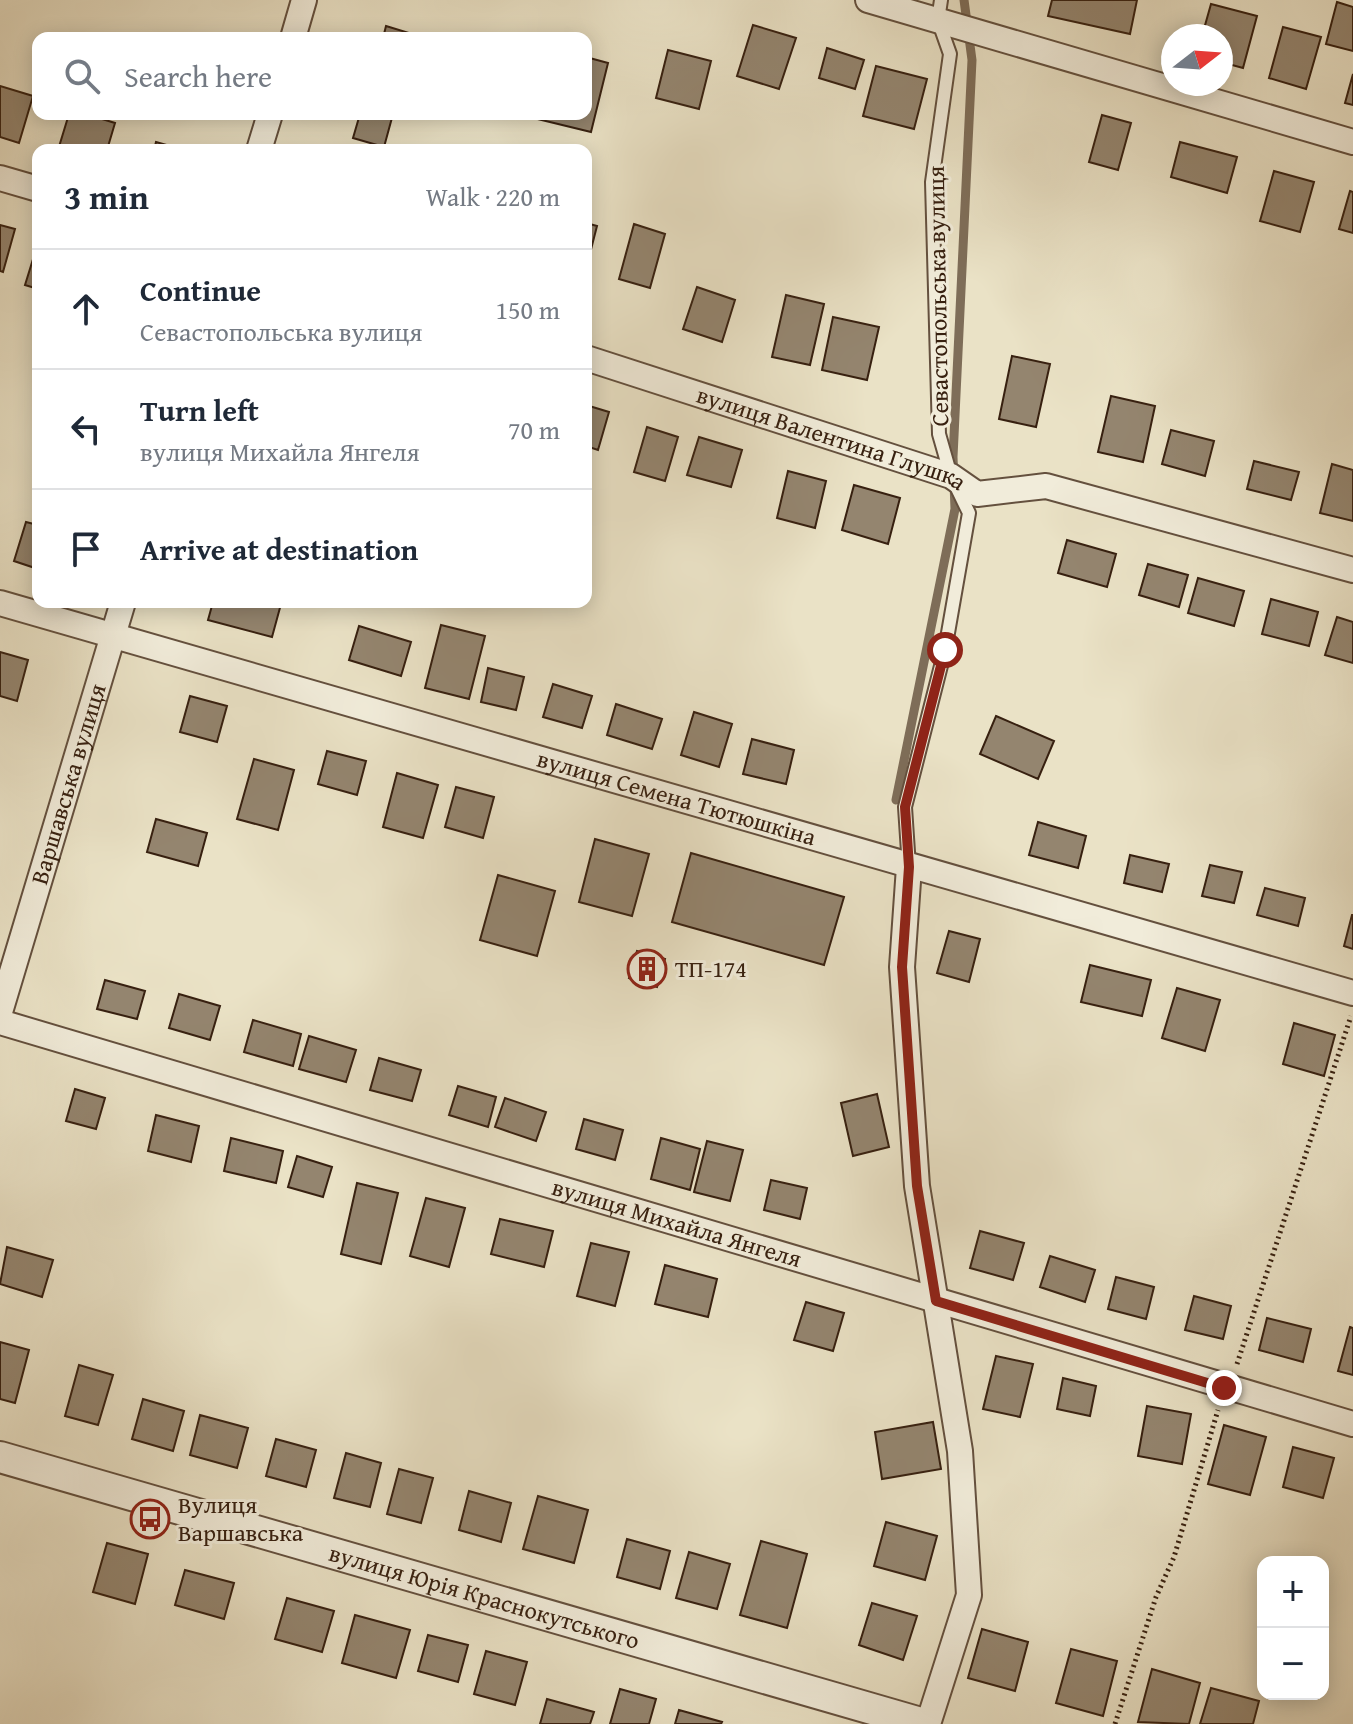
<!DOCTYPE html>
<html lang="en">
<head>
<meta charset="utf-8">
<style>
  body { margin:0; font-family:"Gentium Book Plus",serif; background:#f6f6f7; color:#1f2937 }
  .controls { position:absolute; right:24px; bottom:24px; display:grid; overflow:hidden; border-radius:16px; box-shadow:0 4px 20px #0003 }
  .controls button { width:72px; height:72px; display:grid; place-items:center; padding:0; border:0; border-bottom:2px solid #e0e1e3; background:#fff; color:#1f2937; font:40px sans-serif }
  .compass { position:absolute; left:1161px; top:24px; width:72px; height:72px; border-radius:50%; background:#fff; box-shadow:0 4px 20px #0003; rotate:73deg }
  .stop { position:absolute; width:24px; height:24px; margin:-18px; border:6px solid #8f2418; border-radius:50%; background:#fff }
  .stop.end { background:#8f2418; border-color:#fff; box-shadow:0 2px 8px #0008 }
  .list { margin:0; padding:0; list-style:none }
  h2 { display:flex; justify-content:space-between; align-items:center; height:104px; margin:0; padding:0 32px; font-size:34px }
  h2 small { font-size:26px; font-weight:400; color:#747a83 }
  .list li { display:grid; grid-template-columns:52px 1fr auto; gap:24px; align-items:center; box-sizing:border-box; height:120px; padding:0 32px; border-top:2px solid #e0e1e3 }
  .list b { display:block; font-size:30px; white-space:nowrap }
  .list p { margin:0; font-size:26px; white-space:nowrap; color:#747a83 }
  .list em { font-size:26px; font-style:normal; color:#747a83 }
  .icon { flex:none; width:44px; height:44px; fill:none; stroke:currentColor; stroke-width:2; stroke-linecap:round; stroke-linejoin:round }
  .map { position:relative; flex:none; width:1353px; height:1724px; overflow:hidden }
  .search { position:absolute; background:#fff; box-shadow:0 4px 20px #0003; left:32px; top:32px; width:560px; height:88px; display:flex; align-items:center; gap:20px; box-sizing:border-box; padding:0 28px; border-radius:16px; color:#747a83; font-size:30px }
  .panel { position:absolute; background:#fff; box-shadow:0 4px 20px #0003; left:32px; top:144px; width:560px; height:464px; border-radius:16px }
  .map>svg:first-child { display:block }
</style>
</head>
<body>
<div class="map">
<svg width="1353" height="1724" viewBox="0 0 1353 1724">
  <rect width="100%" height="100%" fill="#eae2c6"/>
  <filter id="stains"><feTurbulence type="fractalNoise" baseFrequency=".0025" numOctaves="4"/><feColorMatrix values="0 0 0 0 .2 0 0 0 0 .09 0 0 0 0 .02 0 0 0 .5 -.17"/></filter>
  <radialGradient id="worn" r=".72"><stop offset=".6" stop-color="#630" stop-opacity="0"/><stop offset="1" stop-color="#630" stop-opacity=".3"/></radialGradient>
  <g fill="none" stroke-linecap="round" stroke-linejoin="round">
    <!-- stream -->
    <path stroke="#7e6d58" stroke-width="9" d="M896 800 955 509 953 457 972 60 964 0"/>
  </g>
  <!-- building -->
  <path fill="#94856f" stroke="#372010" stroke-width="2" d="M1052 0H1137L1130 34 1048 16Z
    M1337 2 1353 7V51L1326 44Z
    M1211 4 1257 16 1243 68 1221 62V36H1202Z
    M753 25 796 38 779 89 737 76Z
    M386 26 419 36 418 38H383Z
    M1283 27 1321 37 1306 89 1269 78Z
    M827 48 864 60 855 89 819 78Z
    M668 50 711 61 699 109 656 98Z
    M586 57 608 63 591 132 517 114H586Z
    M876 66 927 79 914 129 863 116Z
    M1353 74V105L1345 103Z
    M0 86 33 96 19 143 0 137Z
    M69 114H86L115 123 107 150H58Z
    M360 114H393L384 147 353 138Z
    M1102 115 1131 123 1118 170 1089 162Z
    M156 142 184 150H154Z
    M1180 142 1237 157 1227 193 1171 177Z
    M1274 171 1314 182 1300 232 1260 221Z
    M1350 191 1353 192V233L1339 229Z
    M586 223 597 226 586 269Z
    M634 224 665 234 650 288 619 279Z
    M0 225 15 229 3 272 0 271Z
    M38 243V289L25 285Z
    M697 287 735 300 722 342 683 329Z
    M786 295 824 304 810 365 772 357Z
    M833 317 879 327 867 380 822 370Z
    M1012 356 1050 364 1036 427 999 419Z
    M1111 396 1155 406 1143 462 1098 452Z
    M586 405 609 412 598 450 586 446Z
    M647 427 678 437 665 481 634 472Z
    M1171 430 1214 441 1205 476 1162 464Z
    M699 437 742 450 731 487 687 475Z
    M1254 461 1299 472 1291 500 1247 489Z
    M1332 464 1353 470V521L1320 513Z
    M788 471 826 481 815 528 777 518Z
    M854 485 900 498 888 544 842 530Z
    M26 522 38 525V569L14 561Z
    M1067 540 1116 554 1107 587 1058 573Z
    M1148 564 1188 575 1179 607 1139 595Z
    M1198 578 1244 591 1234 626 1188 613Z
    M1271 599 1318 612 1309 646 1262 634Z
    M213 602 281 604 272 637 208 620Z
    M1337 617 1353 622V663L1325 655Z
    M441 625 485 636 469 699 425 688Z
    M359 626 411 642 401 676 349 660Z
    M0 652 28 660 17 701 0 696Z
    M488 668 524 677 516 710 481 702Z
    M553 684 592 696 582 728 543 717Z
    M190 696 227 706 217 742 180 732Z
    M616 704 662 719 652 749 607 735Z
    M694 712 732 724 719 767 681 755Z
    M996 716 1054 741 1038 779 980 754Z
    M752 739 794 750 786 784 743 774Z
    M327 751 366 761 357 795 318 784Z
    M254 759 294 770 278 830 237 819Z
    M397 773 438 785 423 838 383 827Z
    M456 787 494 797 483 838 445 827Z
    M156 819 207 833 198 866 147 852Z
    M1038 822 1086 836 1078 868 1029 855Z
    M595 839 649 854 632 916 579 902Z
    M691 853 844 897 824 965 672 922Z
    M1130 855 1169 864 1162 892 1124 883Z
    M1210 865 1242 872 1234 903 1202 896Z
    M498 875 555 891 537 956 480 940Z
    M1265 888 1305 898 1298 926 1257 915Z
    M1352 915H1353V949L1344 946Z
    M949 931 980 939 969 982 937 973Z
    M637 951 665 959 657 987 629 978Z
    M1090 965 1151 980 1142 1016 1081 1002Z
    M105 980 145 991 137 1019 97 1009Z
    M1177 988 1220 1000 1205 1051 1162 1038Z
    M179 994 220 1006 210 1040 169 1028Z
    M253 1020 301 1034 293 1066 244 1052Z
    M1294 1023 1335 1035 1324 1076 1283 1064Z
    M309 1036 356 1050 346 1082 299 1069Z
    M379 1058 421 1070 412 1101 370 1090Z
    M458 1086 496 1097 488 1127 449 1115Z
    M75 1089 105 1098 96 1129 66 1121Z
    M877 1094 889 1147 853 1156 841 1103Z
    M505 1098 546 1112 536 1141 495 1127Z
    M156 1115 199 1126 191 1162 148 1151Z
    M584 1119 623 1130 615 1160 576 1149Z
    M231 1138 283 1151 276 1183 224 1171Z
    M661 1138 700 1149 690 1190 651 1179Z
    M707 1141 743 1150 730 1201 694 1192Z
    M297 1156 332 1167 323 1197 288 1187Z
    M771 1180 807 1188 800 1219 764 1210Z
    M357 1183 398 1193 381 1264 341 1254Z
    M426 1198 465 1208 449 1267 410 1256Z
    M500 1219 553 1231 544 1267 491 1254Z
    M980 1231 1024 1243 1013 1280 970 1268Z
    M591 1243 629 1252 615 1306 577 1296Z
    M7 1247 53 1260 42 1297 0 1284Z
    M1050 1256 1095 1270 1085 1302 1040 1287Z
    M665 1265 717 1279 708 1317 655 1304Z
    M1116 1277 1154 1287 1146 1319 1108 1309Z
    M1194 1296 1231 1306 1223 1339 1185 1330Z
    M806 1302 844 1313 833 1351 794 1340Z
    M1267 1318 1311 1329 1303 1362 1259 1350Z
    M1350 1327 1353 1328V1375L1338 1371Z
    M0 1342 29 1350 15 1403 0 1399Z
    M996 1356 1033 1364 1020 1417 983 1409Z
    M79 1365 113 1375 98 1425 65 1416Z
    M1063 1378 1096 1386 1090 1416 1057 1409Z
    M143 1399 184 1411 173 1451 132 1439Z
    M1147 1406 1191 1414 1182 1464 1138 1456Z
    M200 1415 248 1428 237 1468 190 1455Z
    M933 1422 941 1469 882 1479 875 1432Z
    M1224 1425 1266 1437 1250 1495 1208 1484Z
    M276 1439 316 1450 306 1487 266 1476Z
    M1293 1447 1334 1458 1323 1498 1283 1487Z
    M346 1453 381 1463 370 1507 334 1498Z
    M399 1469 433 1478 421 1523 387 1514Z
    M469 1491 511 1503 501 1542 459 1530Z
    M538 1496 588 1510 574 1563 523 1549Z
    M886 1522 937 1536 925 1580 874 1566Z
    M627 1539 670 1551 660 1589 617 1577Z
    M761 1541 807 1554 787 1628 740 1615Z
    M107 1543 148 1554 135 1604 93 1592Z
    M689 1552 730 1564 717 1609 676 1598Z
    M185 1570 234 1583 224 1619 175 1605Z
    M287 1598 334 1611 322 1652 275 1639Z
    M872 1603 917 1616 903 1660 859 1645Z
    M355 1615 410 1630 396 1678 342 1663Z
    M982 1629 1028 1642 1015 1691 968 1678Z
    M428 1635 468 1645 458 1682 418 1671Z
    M1071 1649 1117 1661 1103 1716 1056 1703Z
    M486 1651 527 1662 515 1705 474 1694Z
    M1152 1669 1200 1683 1189 1724 1138 1722Z
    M1211 1688 1259 1701 1253 1724H1200Z
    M620 1689 656 1699 649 1724H610Z
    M547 1699 594 1712 590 1724H540Z
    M679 1710 722 1722 721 1724H675Z"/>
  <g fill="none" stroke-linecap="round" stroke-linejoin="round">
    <!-- service casing -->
    <g stroke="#64503e" stroke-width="16">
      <path id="service" d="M909 867 905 807 945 650 969 513 951 476 939 434 932 182 950 54 938 20 941 0"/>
    </g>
    <!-- minor casing -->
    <g stroke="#64503e" stroke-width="28">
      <g id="minor">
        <path d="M868 0 1353 142"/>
        <path d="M293 38 304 0"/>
        <path d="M259 150 270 114"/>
        <path d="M0 178 38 189"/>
        <path id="s1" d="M586 358 951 476 977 494 1046 486 1353 570"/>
        <path id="s2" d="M0 603 1353 993"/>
        <path d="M909 867 902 967 917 1186 960 1451 969 1595 928 1724"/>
        <path id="s3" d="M0 1012 123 602"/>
        <path id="s4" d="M0 1022 1353 1424"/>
      </g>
    </g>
    <!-- tertiary casing -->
    <g stroke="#64503e" stroke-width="34">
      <g id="tertiary">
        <path id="s5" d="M0 1457 924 1724"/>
      </g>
    </g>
    <!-- path -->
    <path stroke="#372010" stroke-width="5" stroke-dasharray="2 4" stroke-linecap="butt" d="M1237 1364 1351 1016
      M1115 1724 1156 1597 1174 1557 1218 1410"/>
    <!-- service -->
    <use href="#service" stroke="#f1ecda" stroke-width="12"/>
    <!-- minor -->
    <use href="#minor" stroke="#f1ecda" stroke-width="24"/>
    <!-- tertiary -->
    <use href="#tertiary" stroke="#f1ecda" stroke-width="30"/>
  </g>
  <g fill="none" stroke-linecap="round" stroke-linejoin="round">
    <!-- route -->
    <path stroke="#8f2418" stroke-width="10" d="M945 650 905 807 909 867 902 967 917 1186 936 1301 1224 1388"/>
  </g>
  <!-- icons -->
  <defs>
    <g id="building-ring" transform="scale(2)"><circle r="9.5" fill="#f1ecda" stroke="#8f2418" stroke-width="1.5"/><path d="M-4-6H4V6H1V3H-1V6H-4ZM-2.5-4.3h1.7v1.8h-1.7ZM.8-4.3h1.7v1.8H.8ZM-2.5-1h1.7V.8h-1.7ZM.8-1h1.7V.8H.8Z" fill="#8f2418"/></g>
    <g id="bus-ring" transform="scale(2)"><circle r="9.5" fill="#f1ecda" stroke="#8f2418" stroke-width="1.5"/><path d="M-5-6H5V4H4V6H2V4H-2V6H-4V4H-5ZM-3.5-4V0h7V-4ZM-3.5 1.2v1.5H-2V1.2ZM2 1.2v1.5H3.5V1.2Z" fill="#8f2418"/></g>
  </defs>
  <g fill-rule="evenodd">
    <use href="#building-ring" x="647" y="969"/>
    <use href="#bus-ring" x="150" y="1519"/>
  </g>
  <g text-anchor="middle" stroke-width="6" stroke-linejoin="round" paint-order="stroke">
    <!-- street labels -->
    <g font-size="24" fill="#372010" stroke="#f1ecda">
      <text transform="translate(938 296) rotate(-91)" y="8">Севастопольська вулиця</text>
      <text dy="8" stroke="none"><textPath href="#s1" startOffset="258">вулиця Валентина Глушка</textPath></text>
      <text dy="8" stroke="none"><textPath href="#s3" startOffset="238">Варшавська вулиця</textPath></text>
      <text dy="8" stroke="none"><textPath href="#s2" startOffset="704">вулиця Семена Тютюшкіна</textPath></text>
      <text dy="8" stroke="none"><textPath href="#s4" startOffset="706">вулиця Михайла Янгеля</textPath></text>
      <text dy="8" stroke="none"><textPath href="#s5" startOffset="504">вулиця Юрія Краснокутського</textPath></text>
    </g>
    <!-- poi labels -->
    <g font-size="24" fill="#372010" stroke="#f1ecda" text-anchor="start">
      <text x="675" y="977">ТП-174</text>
      <text x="178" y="1513">Вулиця<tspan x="178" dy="28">Варшавська</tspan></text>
    </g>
  </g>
  <rect width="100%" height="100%" filter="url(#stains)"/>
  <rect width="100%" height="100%" fill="url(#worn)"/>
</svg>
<div class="controls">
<button>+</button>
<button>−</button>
</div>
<svg class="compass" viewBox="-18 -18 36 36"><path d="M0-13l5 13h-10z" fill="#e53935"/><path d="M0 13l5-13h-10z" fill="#747a83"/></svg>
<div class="stop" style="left:945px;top:650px"></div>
<div class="stop end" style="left:1224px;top:1388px"></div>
<div class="search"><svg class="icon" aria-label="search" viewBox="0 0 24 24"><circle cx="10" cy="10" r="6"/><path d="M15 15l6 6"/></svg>Search here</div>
<section class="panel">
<h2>3 min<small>Walk · 220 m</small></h2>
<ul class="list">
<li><svg class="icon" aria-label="ahead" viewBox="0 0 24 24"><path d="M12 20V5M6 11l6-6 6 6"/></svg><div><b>Continue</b><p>Севастопольська вулиця</p></div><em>150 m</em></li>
<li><svg class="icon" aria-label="left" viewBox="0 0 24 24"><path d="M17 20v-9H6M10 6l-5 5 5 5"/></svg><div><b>Turn left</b><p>вулиця Михайла Янгеля</p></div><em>70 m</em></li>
<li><svg class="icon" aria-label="arrive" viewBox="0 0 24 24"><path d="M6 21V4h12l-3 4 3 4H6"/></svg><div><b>Arrive at destination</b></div></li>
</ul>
</section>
</div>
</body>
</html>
